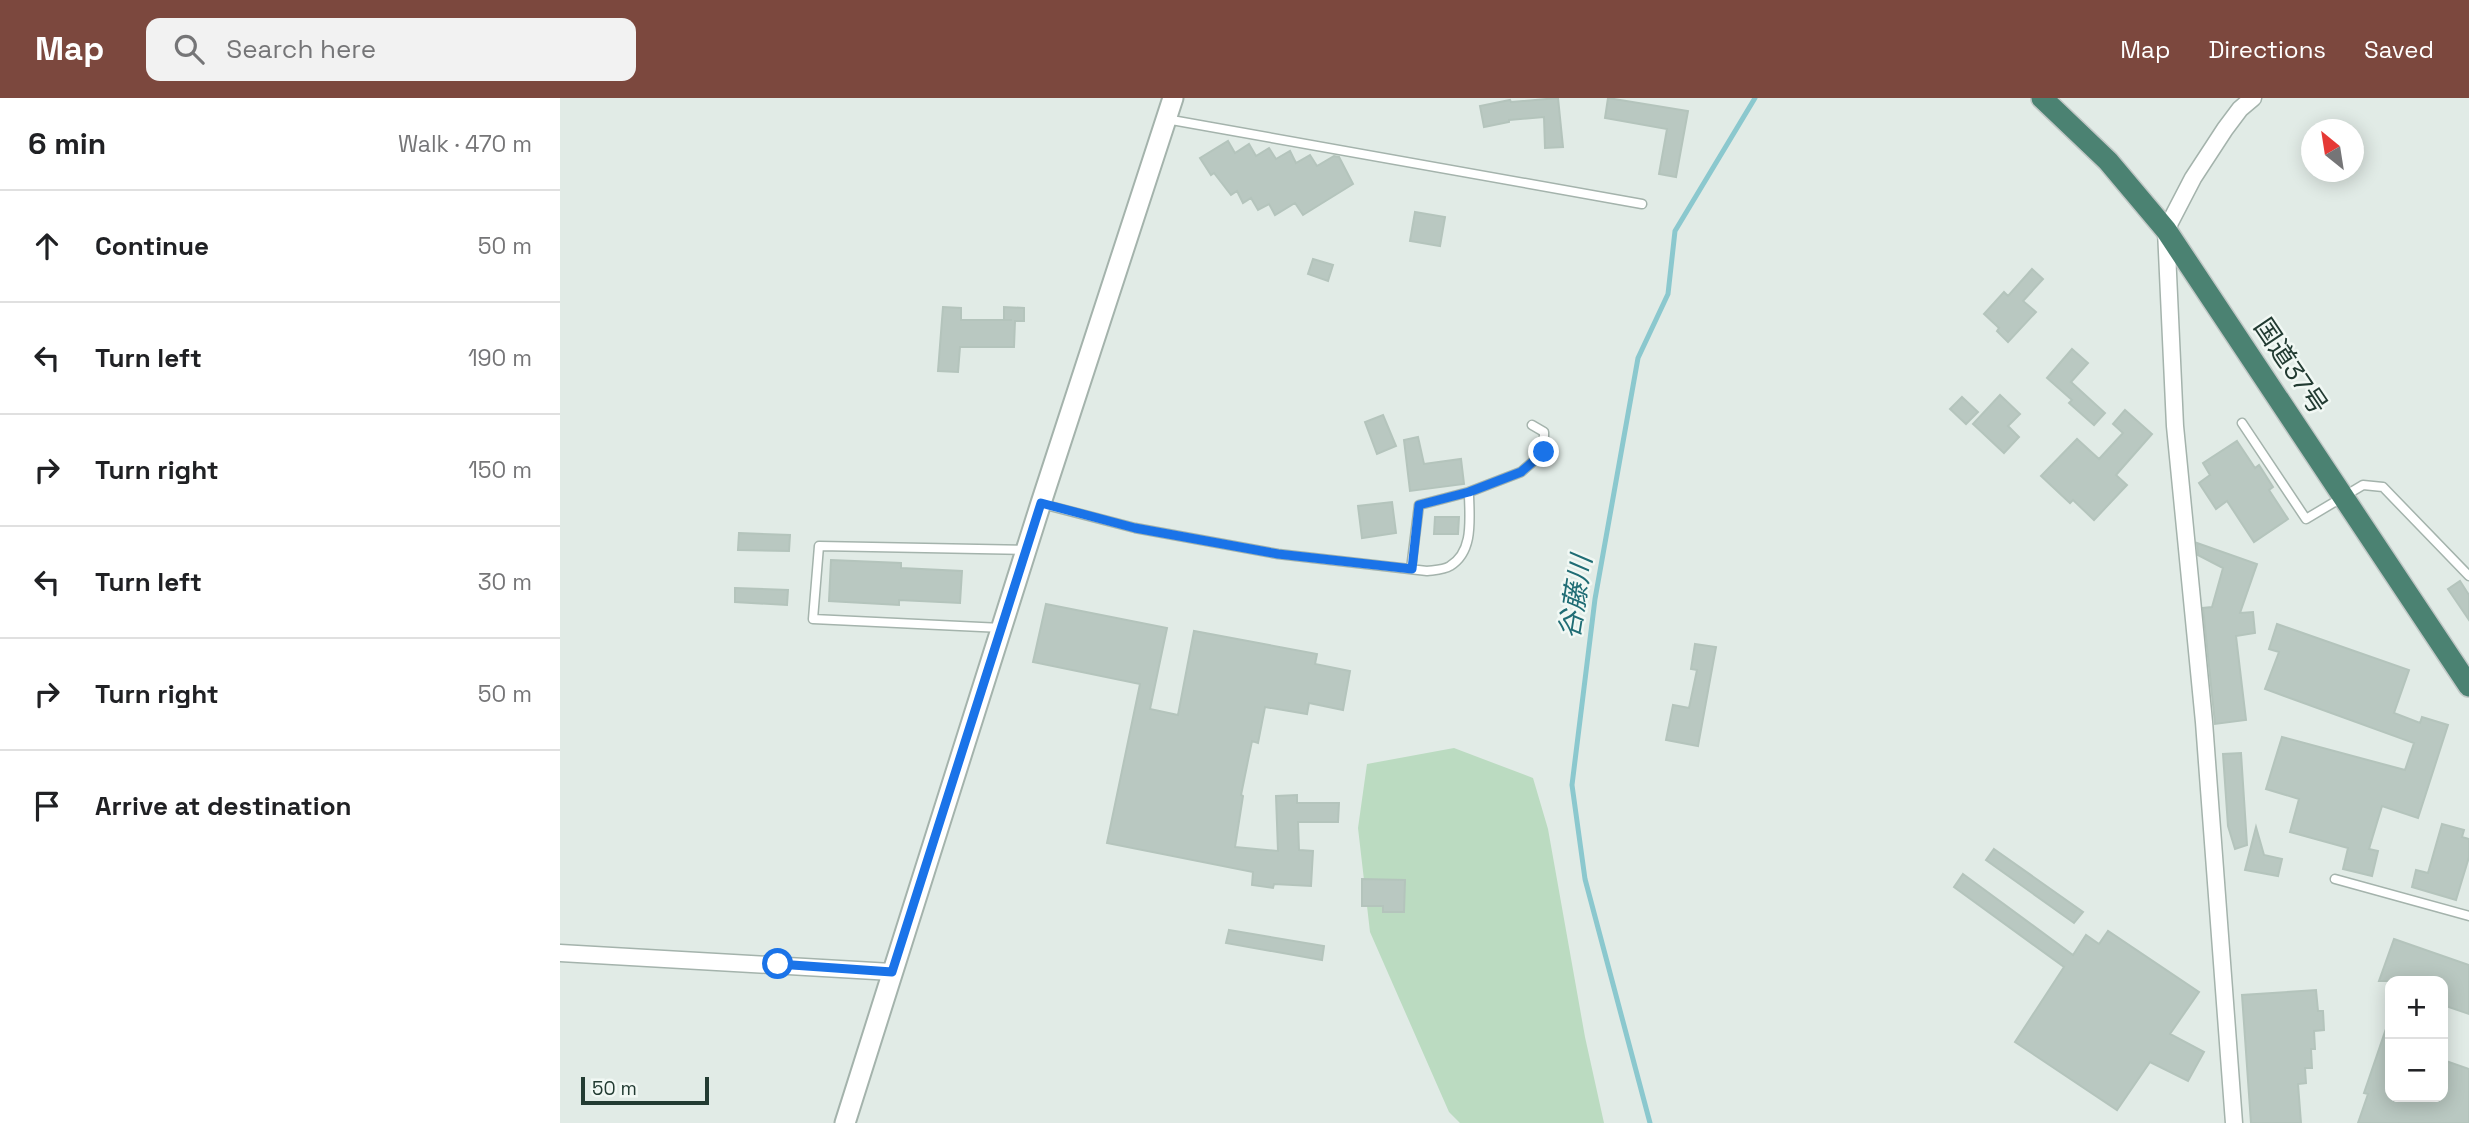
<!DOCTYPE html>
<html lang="en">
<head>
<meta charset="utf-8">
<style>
  body { margin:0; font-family:"Space Grotesk","Noto Sans JP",sans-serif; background:#f2f2f2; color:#202124 }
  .controls { position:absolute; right:21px; bottom:21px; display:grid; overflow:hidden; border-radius:14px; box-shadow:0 4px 18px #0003 }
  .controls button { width:63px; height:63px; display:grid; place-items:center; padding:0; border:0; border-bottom:2px solid #e0e0e0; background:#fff; color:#202124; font:35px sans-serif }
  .compass { position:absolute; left:1741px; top:21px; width:63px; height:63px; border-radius:50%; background:#fff; box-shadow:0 4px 18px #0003; rotate:330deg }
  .scale { position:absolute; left:21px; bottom:18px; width:128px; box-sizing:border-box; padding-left:7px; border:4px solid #223b32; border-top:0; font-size:19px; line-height:24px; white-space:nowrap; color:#223b32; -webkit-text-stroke:5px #f1f8f4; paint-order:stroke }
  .stop { position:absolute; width:21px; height:21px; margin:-16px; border:5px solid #1a73e8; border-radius:50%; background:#fff }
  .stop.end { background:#1a73e8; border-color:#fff; box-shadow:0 2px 7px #0008 }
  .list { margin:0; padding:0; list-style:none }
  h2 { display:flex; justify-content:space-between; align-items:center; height:91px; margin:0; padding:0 28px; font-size:30px }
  h2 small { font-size:23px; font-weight:400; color:#757577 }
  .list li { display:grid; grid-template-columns:46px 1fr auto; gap:21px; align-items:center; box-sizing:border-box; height:112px; padding:0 28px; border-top:2px solid #e0e0e0 }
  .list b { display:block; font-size:26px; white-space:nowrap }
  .list em { font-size:23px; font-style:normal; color:#757577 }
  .icon { flex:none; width:38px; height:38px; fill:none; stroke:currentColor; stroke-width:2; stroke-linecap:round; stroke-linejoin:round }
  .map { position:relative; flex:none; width:1909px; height:1025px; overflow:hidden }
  header { display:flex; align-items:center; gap:42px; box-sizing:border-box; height:98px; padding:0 35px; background:#7c483e; color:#fff }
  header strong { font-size:33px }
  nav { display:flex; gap:38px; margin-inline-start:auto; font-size:24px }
  .search { width:490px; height:63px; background:#f2f2f2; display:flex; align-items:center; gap:18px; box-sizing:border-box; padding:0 24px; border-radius:14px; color:#757577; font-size:26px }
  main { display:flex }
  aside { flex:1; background:#fff }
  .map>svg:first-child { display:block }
</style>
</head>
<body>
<header>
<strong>Map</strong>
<div class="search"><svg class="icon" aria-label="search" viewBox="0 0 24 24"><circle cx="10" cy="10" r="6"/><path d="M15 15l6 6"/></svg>Search here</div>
<nav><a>Map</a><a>Directions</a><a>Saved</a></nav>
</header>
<main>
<aside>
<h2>6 min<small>Walk · 470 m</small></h2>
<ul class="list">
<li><svg class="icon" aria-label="ahead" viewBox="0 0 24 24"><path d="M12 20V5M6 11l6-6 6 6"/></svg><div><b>Continue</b></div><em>50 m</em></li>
<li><svg class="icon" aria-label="left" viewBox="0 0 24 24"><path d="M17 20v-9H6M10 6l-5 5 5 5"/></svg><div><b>Turn left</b></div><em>190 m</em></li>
<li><svg class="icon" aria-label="right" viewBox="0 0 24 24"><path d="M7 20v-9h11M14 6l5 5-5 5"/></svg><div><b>Turn right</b></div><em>150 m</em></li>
<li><svg class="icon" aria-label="left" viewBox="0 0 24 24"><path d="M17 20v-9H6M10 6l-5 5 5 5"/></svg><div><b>Turn left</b></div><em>30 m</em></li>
<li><svg class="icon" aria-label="right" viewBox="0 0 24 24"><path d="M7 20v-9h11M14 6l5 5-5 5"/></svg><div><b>Turn right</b></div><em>50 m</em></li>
<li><svg class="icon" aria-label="arrive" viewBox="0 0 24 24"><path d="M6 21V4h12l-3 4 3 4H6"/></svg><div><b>Arrive at destination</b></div></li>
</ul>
</aside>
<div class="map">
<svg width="1909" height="1025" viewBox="0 0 1909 1025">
  <rect width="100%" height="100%" fill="#e1ebe6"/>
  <!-- green -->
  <path fill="#bbdbc1" d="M894 650 973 680 988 731 1025 939 1044 1025H900L889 1014 810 834 798 730 807 666Z"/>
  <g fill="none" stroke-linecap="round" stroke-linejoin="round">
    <!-- stream -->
    <path stroke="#8bc8ce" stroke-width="5" d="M1090 1025 1025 781 1012 687 1035 501 1078 260 1108 196 1115 133 1195 0"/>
  </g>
  <!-- building -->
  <path fill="#b9c8c1" stroke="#b4c4bc" stroke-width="2" d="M998 0 1003 49 985 50 984 19 949 22V24L924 29 920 8 950 2 951 4Z
    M1048 0 1128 13 1116 79 1099 76 1107 31 1045 20Z
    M668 43 675 55 689 46 696 58 709 50 716 61 730 53 736 65 750 57 757 68 774 58 779 59 793 86 743 117 735 105 715 117 709 106 698 112 691 100 683 105 677 93 671 97 654 75 651 77 640 60Z
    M855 114 885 119 880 148 850 143Z
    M753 161 773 167 768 183 748 176Z
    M1472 171 1483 181 1463 203 1476 214 1448 244 1437 233 1439 230 1424 216 1444 194 1448 198Z
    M383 209 401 210V222H452H444V209L464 210V223H455L454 249H400L398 274 378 273Z
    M1512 251 1528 265 1511 284 1545 315 1534 327 1509 305 1512 302 1487 280Z
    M1440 297 1460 316 1448 328 1459 339 1444 355 1413 326Z
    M1402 299 1418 314 1406 326 1390 311Z
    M1565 312 1592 336 1556 377 1567 387 1534 422 1513 402 1510 405 1481 378 1517 341 1539 361 1563 335 1553 326Z
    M823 317 836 348 817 356 805 324Z
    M858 339 864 366 901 361 904 386 850 393 844 342Z
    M1677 343 1695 370 1699 367 1713 389 1709 392 1728 421 1694 444 1667 403 1656 411 1639 385 1650 377 1643 365Z
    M832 404 836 435 802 440 798 408Z
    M875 419H899L898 436H874Z
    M179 435 230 437 229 453 178 452Z
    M1637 445 1697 466 1680 515 1693 514 1695 535 1676 538 1686 622 1655 626 1643 510 1652 509 1663 470 1638 457Z
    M271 462 341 465V470L402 473 400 505 339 502V507L269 503Z
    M1900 483 1909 497V522L1888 491Z
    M175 490 228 492 227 507 175 504Z
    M486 506 607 530 590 611 618 617 634 533 757 556 755 566 790 573 783 612 749 605 747 616 705 609 698 645 692 643 681 697 683 698 675 749 718 753 716 698 737 697V705H779L778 724H738L739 752 753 753 751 788 714 786 713 790 692 787 693 774 547 745 580 586 473 564Z
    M1717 526 1849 572 1834 615 1860 625 1862 619 1888 627 1858 720 1822 708 1809 751 1818 753 1812 778 1783 771 1788 750 1730 734 1739 701 1706 691 1722 639 1845 672 1854 645 1705 591 1719 554 1709 551Z
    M1135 546 1156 549 1138 648 1106 642 1113 607 1129 610 1137 572 1131 571Z
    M1681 655 1687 747 1675 751 1668 728 1663 656Z
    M1882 726 1904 732 1902 739 1909 741V759L1896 802 1852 789 1856 772 1868 775Z
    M1696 729 1704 757 1722 761 1718 778 1685 772Z
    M1434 751 1523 814 1514 825 1426 762Z
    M1403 776 1513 857 1526 837 1539 846 1548 833 1639 894 1610 936 1644 954 1628 983 1590 964 1557 1012 1455 944 1504 869 1394 789Z
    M802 781 845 782 844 814H823V808H802Z
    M669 832 764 848 762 862 666 845Z
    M1834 841 1909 867V916L1883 907V883H1819Z
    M1756 892 1758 913H1763L1764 932 1754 933 1755 951H1751L1752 970H1745L1746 985 1738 986 1741 1025H1691L1682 897Z
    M1828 925 1830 926V999H1883V962L1909 971V1025H1798L1808 996 1804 995Z"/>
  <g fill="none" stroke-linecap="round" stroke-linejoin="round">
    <!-- service casing -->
    <g stroke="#a4b3ac" stroke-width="11">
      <path id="service" d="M606 21 1082 106
        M1682 325 1746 421 1803 387 1823 389 1909 478
        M482 406 575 430 718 456 867 473C874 472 884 472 890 468 915 453 909 418 909 394L961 374 984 354V334L972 327
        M851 471 859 407 909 394
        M442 530 253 521 259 448 466 452
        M1775 781 1909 818"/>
    </g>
    <!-- minor casing -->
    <g stroke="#a4b3ac" stroke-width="19">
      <path id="minor" d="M0 855 332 874
        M1674 1025 1644 624 1615 328 1606 132 1633 80 1665 31 1680 11 1693 0"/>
    </g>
    <!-- tertiary casing -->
    <g stroke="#a4b3ac" stroke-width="23">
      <path id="tertiary" d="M285 1025 481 405 613 0"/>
    </g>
    <!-- trunk casing -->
    <g stroke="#c1c8c6" stroke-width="24">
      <path id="trunk" d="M1482 0 1548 63 1606 132 1909 588"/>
    </g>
    <!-- service -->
    <use href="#service" stroke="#fff" stroke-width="8"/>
    <!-- minor -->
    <use href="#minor" stroke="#fff" stroke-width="16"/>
    <!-- tertiary -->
    <use href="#tertiary" stroke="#fff" stroke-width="19"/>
    <!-- trunk -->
    <use href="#trunk" stroke="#4b8272" stroke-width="21"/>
  </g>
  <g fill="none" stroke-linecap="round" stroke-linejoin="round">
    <!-- route -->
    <path stroke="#1a73e8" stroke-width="9" d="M218 866 332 874 481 405 575 430 718 456 852 471 859 407 909 394 961 374 984 354"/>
  </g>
  <g text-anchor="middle" stroke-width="5" stroke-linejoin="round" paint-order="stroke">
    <!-- street labels -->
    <g font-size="26" fill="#223b32" stroke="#f1f8f4">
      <text transform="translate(1731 268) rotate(56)" y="9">国道37号</text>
    </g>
    <!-- water labels -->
    <g font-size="28" font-style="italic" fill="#1f6c74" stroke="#f1f8f4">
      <text transform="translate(1015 499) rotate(-81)" y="10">谷藤川</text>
    </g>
  </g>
</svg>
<div class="controls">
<button>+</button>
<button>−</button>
</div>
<svg class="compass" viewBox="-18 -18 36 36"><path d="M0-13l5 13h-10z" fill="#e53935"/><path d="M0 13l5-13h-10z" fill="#757577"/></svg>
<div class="scale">50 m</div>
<div class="stop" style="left:218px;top:866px"></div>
<div class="stop end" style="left:984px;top:354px"></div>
</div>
</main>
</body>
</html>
